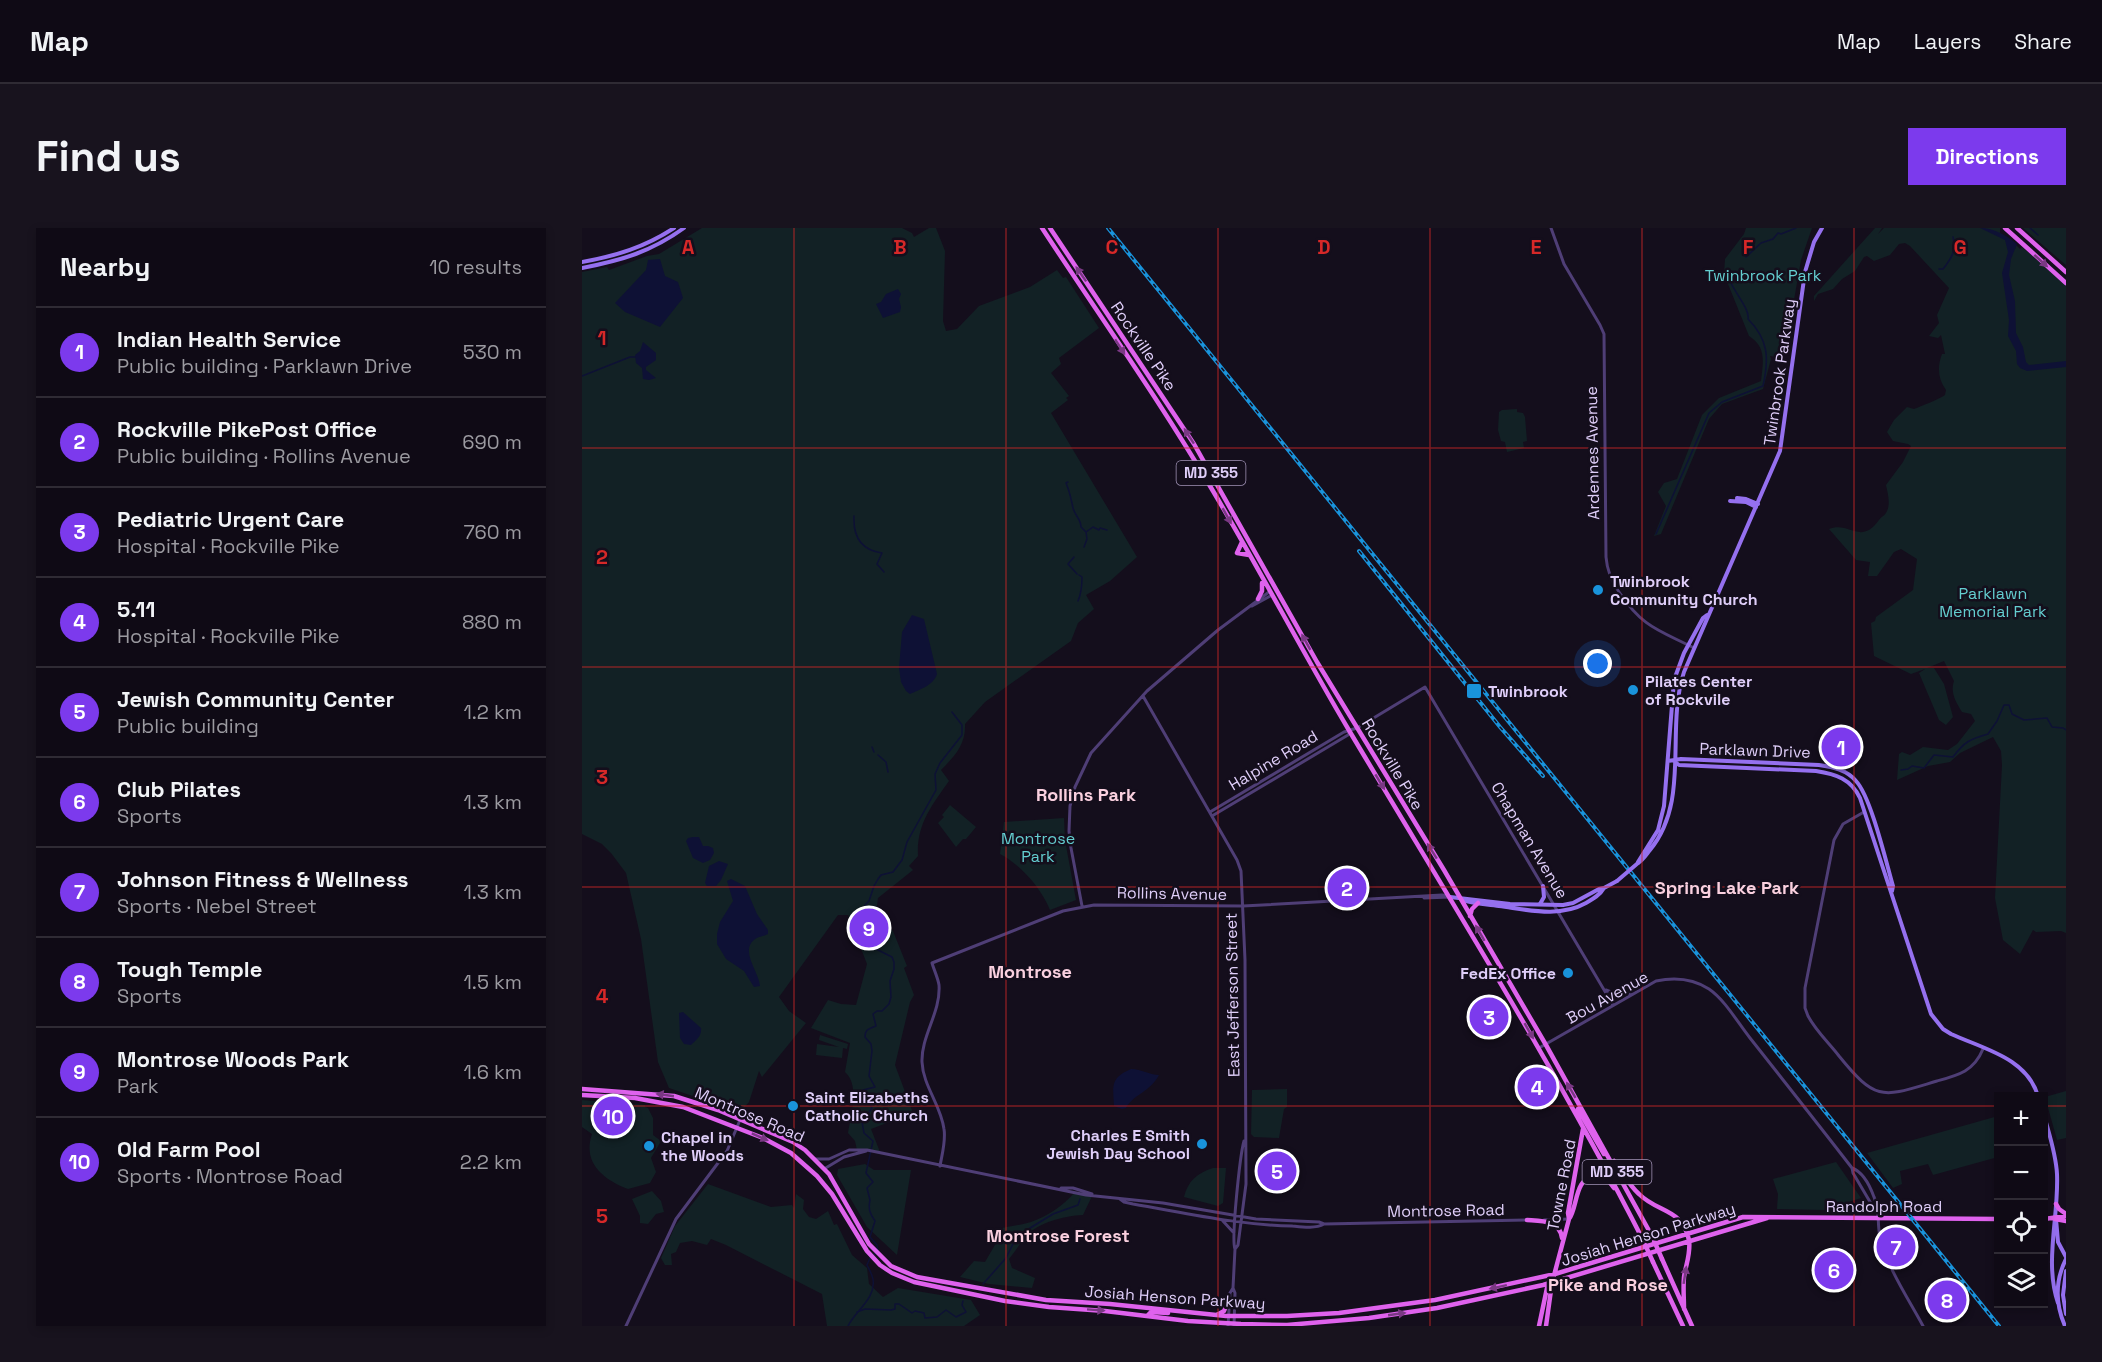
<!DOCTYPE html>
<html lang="en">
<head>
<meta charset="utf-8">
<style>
  body { margin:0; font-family:"Space Grotesk",sans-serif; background:#18131e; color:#f1f3f6 }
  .controls { position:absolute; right:18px; bottom:18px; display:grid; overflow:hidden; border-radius:0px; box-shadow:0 3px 9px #0003 }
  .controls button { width:54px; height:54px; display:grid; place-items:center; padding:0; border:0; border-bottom:2px solid #2f2b34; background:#0f0a15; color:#f1f3f6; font:30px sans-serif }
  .you { position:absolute; left:1016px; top:436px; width:21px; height:21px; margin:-15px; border:4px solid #fff; border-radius:50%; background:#1a73e8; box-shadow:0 0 0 9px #1a73e833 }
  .badge { display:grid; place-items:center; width:39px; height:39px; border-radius:50%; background:#7c3aed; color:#fff; font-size:20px; font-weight:700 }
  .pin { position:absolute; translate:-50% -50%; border:3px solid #fff; box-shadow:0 2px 6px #0006 }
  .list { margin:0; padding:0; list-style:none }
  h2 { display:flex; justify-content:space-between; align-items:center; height:78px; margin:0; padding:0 24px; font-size:26px }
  h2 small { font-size:20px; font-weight:400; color:#9b9aa0 }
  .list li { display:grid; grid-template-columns:39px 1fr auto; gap:18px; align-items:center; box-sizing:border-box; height:90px; padding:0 24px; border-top:2px solid #2f2b34 }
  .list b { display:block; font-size:22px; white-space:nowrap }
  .list p { margin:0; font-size:20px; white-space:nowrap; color:#9b9aa0 }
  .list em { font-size:20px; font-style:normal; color:#9b9aa0 }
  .icon { flex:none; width:33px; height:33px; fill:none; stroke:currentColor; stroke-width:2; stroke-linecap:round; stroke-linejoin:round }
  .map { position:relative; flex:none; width:1484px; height:1098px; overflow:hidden; border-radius:0px }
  header { display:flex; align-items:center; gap:36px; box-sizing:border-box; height:84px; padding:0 30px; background:#0f0a15; border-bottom:2px solid #2f2b34 }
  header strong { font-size:28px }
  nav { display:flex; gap:33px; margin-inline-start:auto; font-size:21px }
  .intro { display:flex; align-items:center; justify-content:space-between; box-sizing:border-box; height:144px; padding:0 36px }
  h1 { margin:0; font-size:42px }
  .button { padding:15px 27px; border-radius:0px; background:#7c3aed; color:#fff; font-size:21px; font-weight:700 }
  main { display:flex; gap:36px; padding:0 36px }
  aside { flex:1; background:#0f0a15; border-radius:0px; box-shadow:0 3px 9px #0003 }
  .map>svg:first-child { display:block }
</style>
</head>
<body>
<header>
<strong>Map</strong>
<nav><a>Map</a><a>Layers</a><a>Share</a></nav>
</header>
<div class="intro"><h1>Find us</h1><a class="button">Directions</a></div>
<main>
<aside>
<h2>Nearby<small>10 results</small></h2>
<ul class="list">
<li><span class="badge">1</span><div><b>Indian Health Service</b><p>Public building · Parklawn Drive</p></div><em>530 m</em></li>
<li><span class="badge">2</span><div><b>Rockville PikePost Office</b><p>Public building · Rollins Avenue</p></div><em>690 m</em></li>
<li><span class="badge">3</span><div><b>Pediatric Urgent Care</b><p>Hospital · Rockville Pike</p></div><em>760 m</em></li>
<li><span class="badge">4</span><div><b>5.11</b><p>Hospital · Rockville Pike</p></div><em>880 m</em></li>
<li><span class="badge">5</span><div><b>Jewish Community Center</b><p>Public building</p></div><em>1.2 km</em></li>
<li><span class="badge">6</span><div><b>Club Pilates</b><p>Sports</p></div><em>1.3 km</em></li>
<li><span class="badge">7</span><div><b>Johnson Fitness &amp; Wellness</b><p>Sports · Nebel Street</p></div><em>1.3 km</em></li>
<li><span class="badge">8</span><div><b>Tough Temple</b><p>Sports</p></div><em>1.5 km</em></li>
<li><span class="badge">9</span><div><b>Montrose Woods Park</b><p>Park</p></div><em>1.6 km</em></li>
<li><span class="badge">10</span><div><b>Old Farm Pool</b><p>Sports · Montrose Road</p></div><em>2.2 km</em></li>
</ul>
</aside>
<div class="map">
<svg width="1484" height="1098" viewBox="0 0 1484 1098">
  <rect width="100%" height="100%" fill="#140e1c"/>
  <!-- green -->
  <path fill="#122125" d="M120 0H320L330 5 332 9 347 0H354L363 23 361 93 364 103 375 101 397 78 448 59 475 42 481 50 484 49 517 100 477 130 479 136 469 145 487 168 484 170 486 172 469 185 555 329 528 353 504 367 512 381 496 395 489 413 403 474 383 496C384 516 373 528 359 542L367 553C350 577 334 597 336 628L327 638 331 642 296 670 293 693 311 703 325 738 322 740 332 767 328 774 313 837 331 885 289 901 298 924 275 922 273 913 266 905C269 887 278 857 263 844L268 815 229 800 246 772 259 776 274 777 285 736 266 687H256L197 769 207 783 224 795 180 849 177 843 167 874 158 884 87 860 76 834 59 711 44 645 29 625 20 616 0 606V44L25 39 27 42 65 28 77 26Z
    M1164 0H1230L1219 32 1203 123 1200 130 1188 128 1189 131 1181 161 1140 176 1127 191 1079 306 1072 308 1084 278 1076 264 1082 255 1095 251 1120 187 1137 170 1179 153C1181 135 1185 119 1167 108L1146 56 1147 47H1142L1143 31 1162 6Z
    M1293 0H1300L1296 6 1302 0H1418V6L1433 21 1434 17 1438 21 1440 19 1484 57V705L1479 703 1454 704 1451 702 1438 726 1421 712 1413 670 1420 537 1419 523 1411 509 1378 525 1368 534 1346 538 1315 552 1317 526 1320 524 1328 527 1341 519 1366 522 1375 516 1393 493 1389 486 1380 484C1374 474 1368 465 1372 453L1362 433 1345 440H1352L1362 456 1371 489 1364 497 1357 492 1337 445 1343 441 1329 446 1292 428 1289 395 1293 393 1294 389 1331 362 1335 331 1319 321 1312 324 1295 348H1286L1288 334 1274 332 1247 301C1268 293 1278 318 1297 292 1299 289 1302 288 1304 285 1309 277 1306 266 1304 257L1321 234 1329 218 1326 216 1311 213 1305 204 1312 192 1325 179 1332 181C1340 178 1357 171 1363 167L1364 162C1356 151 1355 139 1360 126H1363L1359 107 1356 110 1347 108 1357 95 1355 87 1367 60 1328 18 1323 15 1317 16 1308 27 1292 33 1285 28 1282 29 1273 43 1260 51 1251 61 1236 66 1232 73V68Z
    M1441 0H1484V37L1478 32Z
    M935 181V184L941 185 943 189 945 213 941 214 942 220 925 224 923 214 919 213 916 202 917 184 920 182Z
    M368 577 394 599 384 611H381L374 619 356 595 362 589 360 587Z
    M482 590 483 612 494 672 468 682C459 660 439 637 418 626L422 594Z
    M238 807 266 816 265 821 261 820 260 830 234 827 235 816 257 819 237 812Z
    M705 861V879L702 881 697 910 672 909 669 906 670 862Z
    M1484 863V910L1475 912 1463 869Z
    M0 872 63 877V879L66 880 71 890V907L79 913 69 930 74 944 68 955 46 961C22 952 0 935 10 906L0 899Z
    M1416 888V929L1351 947 1346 936 1318 943 1320 956 1311 960 1285 925Z
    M1254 934 1279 970 1242 982 1195 981 1196 966 1191 951Z
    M283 936 292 942H329L315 1027 285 999 255 947 256 941Z
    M631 940H644L641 975 636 978 602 969C606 953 615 945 631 940Z
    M126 956 189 979 210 977 212 980 214 966 222 972 221 981 227 989 234 991 246 983 252 997 255 996 270 1027 285 1040 287 1056 301 1069 316 1060 389 1072 398 1087 382 1098H245L240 1066 144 1017 129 1011 125 1017 110 1013 98 1015 94 1024 89 1026 90 1037H83L79 1030 93 998Z
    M70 963 79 973 82 984 74 986 66 996 58 995V988L50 971Z
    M493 964 511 966 501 987C482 988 457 994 444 1008 438 1015 433 1024 427 1031L430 1040 453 1050 450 1060 407 1056 378 1049 392 1033 403 1034 417 1010 412 1003C426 997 437 998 449 994 466 988 481 978 493 964Z"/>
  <!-- water -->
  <path fill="#0e1135" d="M1398 0C1412 0 1424 7 1435 16L1429 31 1427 47 1433 73 1434 105 1441 119 1444 134 1447 137 1484 133V139L1445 143 1438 140 1435 136 1434 123 1426 108 1427 92 1420 45 1426 24 1423 12Z
    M78 31 83 48 96 54 101 70 78 99 43 84 33 75 64 42 66 32Z
    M316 61 319 66 317 71 319 79 318 84 301 90 294 76 299 74 304 66Z
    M61 114 74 125V132L64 139V142L74 150 67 152 61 151 60 140 54 135 53 127 58 123Z
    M330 387 342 391 355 446C352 457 337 462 328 466L324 463 319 454 317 440 320 404Z
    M111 609H117L121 618H126L131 620 132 625 128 632 121 635 111 630 104 613 106 610Z
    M137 633 146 636 139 652 134 658H125L123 655 127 638Z
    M149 651 163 658 175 686 186 702V706C182 708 175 709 172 712 158 723 177 744 178 758L172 759 162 743 144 731 135 716V706L138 694 151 673 145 653Z
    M101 784 119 800C120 808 114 812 109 817L102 816 98 810 97 785Z
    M549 841C560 841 567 847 577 847 567 865 553 865 544 880L540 881 532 878C531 858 528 850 549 841Z"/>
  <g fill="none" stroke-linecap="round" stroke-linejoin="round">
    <!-- stream -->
    <path stroke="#0e1135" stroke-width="1.5" d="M1448 0 1456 7
      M1164 29 1179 15 1191 11 1196 5 1199 6 1214 0
      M1357 41H1361C1369 31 1375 22 1371 9
      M0 148 48 129H53
      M486 254 484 255C488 264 489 271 491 280 493 288 499 291 499 299L504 304
      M272 288C271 308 278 322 300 325L295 336 302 344
      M1074 306 1127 185 1140 174 1181 158C1187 131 1187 112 1166 91 1168 82 1154 66 1149 55
      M502 319 505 311 504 304 511 299 517 302 518 300 525 302
      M492 329 486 336 495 346
      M496 373C499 366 500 358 500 349L497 347
      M290 519 292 524
      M296 527 304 534 306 544
      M1319 542 1326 541 1330 538 1342 540 1352 527 1371 529C1382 514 1388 511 1406 506L1415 493 1422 477H1427L1430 486 1442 492 1465 490 1470 499 1481 500 1484 502
      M292 1027 296 1023 295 1017 288 1009 293 993C288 986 286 981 288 972L285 960 291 954 284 945 291 913 282 905 280 894 290 880 288 876 282 875 279 864 281 862 293 859 287 848 290 823 289 816 283 809C283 801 287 801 294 798L291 786 295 783H300L307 776 309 769 308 753 312 741V734L310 729 292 720 285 696 283 694V677L287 673 292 658 296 651 299 647 311 644 320 632 325 614 354 562 353 546 358 535 380 507V497L370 484
      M401 1056 424 1030 435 1008 471 986 496 977 498 971
      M275 1084 283 1081 309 1082 313 1081V1076H317L330 1085 333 1083 342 1085 343 1090 355 1089 364 1082 374 1089 384 1084 380 1077 381 1073
      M266 1098C274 1082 294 1071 291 1051 290 1046 287 1041 285 1037L288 1030"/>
    <!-- tertiary -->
    <path stroke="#4f3e76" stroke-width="3" d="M969 0 982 36 1018 97 1022 106 1024 329C1025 342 1030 354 1037 364 1061 400 1077 402 1112 420
      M670 378 690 367
      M561 468 655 632 659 643 663 732 664 956 656 1017 653 1021 651 1060 653 1065 652 1098
      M628 584 762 504 775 500 843 459 1031 777
      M1282 584 1261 596 1252 612 1223 760V780L1226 788C1234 803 1247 815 1257 828 1295 875 1301 869 1355 853 1377 847 1392 843 1401 821
      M630 588 766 507 768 504
      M842 670 868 669
      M500 678 489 620 487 603 488 578 493 559 509 525 565 463 636 402 687 364
      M1024 762 1034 766 1049 765
      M957 820 1074 753C1093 749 1110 750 1127 761 1143 772 1156 795 1168 810 1202 853 1236 896 1270 940L1271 945 1294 984
      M233 931H247L267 922H285L504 967 581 975 674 991 737 994 742 996 946 992
      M358 938C360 926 364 913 362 901 359 877 341 858 340 834 339 808 359 784 357 757 356 750 352 742 350 735L481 683 512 677 661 678 860 667 867 668
      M1270 940C1281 944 1288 958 1292 969 1298 981 1295 996 1298 1009 1306 1041 1326 1070 1341 1098
      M242 941 262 929 284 923
      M479 960H491L510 966
      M538 971 542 974 551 976C604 985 656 997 710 998 720 999 733 1001 742 996
      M640 992 652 1005
      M962 992 987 991
      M653 1021C649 1011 658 927 662 913
      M44 1098 94 991 145 923 158 892
      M646 1098 648 1065 651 1060"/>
    <!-- secondary -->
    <path stroke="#9570ef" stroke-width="4" d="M0 34C34 28 63 19 92 0
      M0 40C40 32 69 24 102 0
      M1155 270 1164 271 1176 276
      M1148 273 1164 274 1174 279
      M1086 533 1099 531 1237 537C1251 539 1265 542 1274 553 1289 569 1304 634 1311 658L1310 663
      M1093 534 1097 537 1234 543C1254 546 1269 551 1278 570L1349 786 1361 801 1369 806C1402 821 1445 830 1456 868
      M1056 634 1076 602 1082 578 1092 452 1102 425 1121 390 1125 387
      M1056 635C1061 632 1064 627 1068 622 1109 572 1083 502 1102 444L1198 223 1223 44 1232 14 1240 0
      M868 669 928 676 981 677 991 675 1017 661 1022 660 1035 653
      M881 672C892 676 905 676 917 678 947 682 977 690 1004 675 1011 671 1018 667 1022 660
      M958 676 962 669 961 658
      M1462 887C1467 906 1474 926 1475 946 1477 989 1462 1034 1476 1075
      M1474 991 1476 1014 1484 1029
      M1484 1043 1481 1067 1484 1086
      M1483 1098C1473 1075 1473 1053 1484 1031"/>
    <!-- primary -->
    <path stroke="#df62ed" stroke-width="4.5" d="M460 0C517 87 578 173 631 263 678 342 721 425 768 504 868 672 972 837 1061 1012
      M468 0 612 216 735 434 862 642 964 817 1070 1008
      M1423 0 1484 55
      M1435 0 1484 44
      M660 314 655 325 667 327
      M676 371 680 363V355
      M888 688 890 681 896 675
      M0 861 92 868 136 882 211 914 223 922 247 946 287 1016 309 1038 335 1049 464 1072 528 1076 644 1088H705L757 1085 853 1072 973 1046 1161 989 1416 991
      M0 867 53 870 101 879 181 910 209 925 235 948 250 966 285 1023 298 1037 310 1045 332 1054 423 1073 467 1079 523 1083 606 1093 659 1096 705 1097 787 1090 855 1080 961 1057 1185 990
      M996 881 1022 926
      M1032 933C1040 944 1047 957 1057 966 1076 985 1100 980 1107 1012 1109 1025 1104 1036 1102 1049 1101 1059 1102 1071 1102 1081
      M1474 976 1477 981 1484 986
      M987 991C996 979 992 950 1013 948 1022 947 1027 953 1032 960
      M1462 991 1484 988
      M1473 991 1484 993
      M945 992C959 993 978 992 980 1010
      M1080 1031 1110 1098
      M1071 1034 1101 1098
      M635 1087 642 1083 647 1071
      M565 1088 569 1084 586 1085
      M957 1098 965 1060 969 1057
      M964 1098 970 1055 987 991 986 985 1001 901"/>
    <!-- rail casing -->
    <g stroke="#1993db" stroke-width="4">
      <path id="rail" d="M526 0 1417 1098
        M777 323 918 499 961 548"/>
    </g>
    <!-- rail -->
    <use href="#rail" stroke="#140e1c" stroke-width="1.5" stroke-dasharray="4.5" stroke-linecap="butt"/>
    <!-- secondary-bridge -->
    <path stroke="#9570ef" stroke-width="4" d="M1035 653 1056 635"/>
    <!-- primary-bridge -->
    <path stroke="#df62ed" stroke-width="4.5" d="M1070 1008 1080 1031
      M1061 1012 1071 1034"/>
  </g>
  <!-- one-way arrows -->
  <defs><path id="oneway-solid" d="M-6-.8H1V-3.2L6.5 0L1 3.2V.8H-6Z" transform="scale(1.5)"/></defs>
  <g fill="#7a3884">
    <use href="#oneway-solid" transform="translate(1459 33) rotate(42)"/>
    <use href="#oneway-solid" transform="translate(499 46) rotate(-125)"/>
    <use href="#oneway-solid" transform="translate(538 119) rotate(57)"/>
    <use href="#oneway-solid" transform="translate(607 208) rotate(-123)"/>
    <use href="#oneway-solid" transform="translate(645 288) rotate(61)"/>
    <use href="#oneway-solid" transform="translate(724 414) rotate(-119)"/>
    <use href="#oneway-solid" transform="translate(798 554) rotate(59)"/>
    <use href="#oneway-solid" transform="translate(850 623) rotate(-122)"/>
    <use href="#oneway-solid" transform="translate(898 705) rotate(-120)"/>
    <use href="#oneway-solid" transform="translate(947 803) rotate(60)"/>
    <use href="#oneway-solid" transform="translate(989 862) rotate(-120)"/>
    <use href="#oneway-solid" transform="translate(83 867) rotate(-172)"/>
    <use href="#oneway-solid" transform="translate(178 909) rotate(24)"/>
    <use href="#oneway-solid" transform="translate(1103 1047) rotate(-81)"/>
    <use href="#oneway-solid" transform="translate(916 1059) rotate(168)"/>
    <use href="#oneway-solid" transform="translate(514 1082) rotate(4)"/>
    <use href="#oneway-solid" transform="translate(815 1086) rotate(-8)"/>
  </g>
  <!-- grid -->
  <path fill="none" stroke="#d62828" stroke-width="1.5" stroke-opacity="0.55" d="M212 0V1098M424 0V1098M636 0V1098M848 0V1098M1060 0V1098M1272 0V1098M0 220H1484M0 439H1484M0 659H1484M0 878H1416M1462 878H1484"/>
  <!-- markers -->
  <g fill="#1993db" stroke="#140e1c" stroke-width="2">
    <circle cx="1016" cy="362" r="6"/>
    <circle cx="1051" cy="462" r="6"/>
    <rect x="884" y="455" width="16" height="16" rx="3"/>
    <circle cx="986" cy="745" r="6"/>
    <circle cx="211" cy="878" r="6"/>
    <circle cx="620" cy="916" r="6"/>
    <circle cx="67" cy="918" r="6"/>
  </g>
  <g text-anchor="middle" stroke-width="5" stroke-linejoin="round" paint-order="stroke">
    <!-- shield labels -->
    <g fill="#140e1c" stroke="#a294b7" stroke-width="1.5">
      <rect x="594.5" y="233" width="69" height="24" rx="4.5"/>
      <rect x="1000.5" y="932" width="69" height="24" rx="4.5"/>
    </g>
    <g font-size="15" font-weight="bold" fill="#dfcef9">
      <text x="629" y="250">MD 355</text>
      <text x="1035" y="949">MD 355</text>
    </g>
    <!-- park labels -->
    <g font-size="16" fill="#64ced0" stroke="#140e1c">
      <text x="1181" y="53">Twinbrook Park</text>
      <text x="1411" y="371">Parklawn<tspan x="1411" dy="18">Memorial Park</tspan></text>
      <text x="456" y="616">Montrose<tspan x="456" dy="18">Park</tspan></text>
    </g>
    <!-- street labels -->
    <g font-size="16" fill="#dfcef9" stroke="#140e1c">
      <text transform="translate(562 118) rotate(56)" y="6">Rockville Pike</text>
      <text transform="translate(1197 144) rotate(-82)" y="6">Twinbrook Parkway</text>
      <text transform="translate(1010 225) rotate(-91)" y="6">Ardennes Avenue</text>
      <text transform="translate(1173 522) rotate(2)" y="6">Parklawn Drive</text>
      <text transform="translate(691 532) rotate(-31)" y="6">Halpine Road</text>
      <text transform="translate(811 536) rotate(59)" y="6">Rockville Pike</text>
      <text transform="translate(948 612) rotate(59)" y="6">Chapman Avenue</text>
      <text transform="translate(590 665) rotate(1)" y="6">Rollins Avenue</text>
      <text transform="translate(650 767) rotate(-91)" y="6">East Jefferson Street</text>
      <text transform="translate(1025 769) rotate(-29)" y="6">Bou Avenue</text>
      <text transform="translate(168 886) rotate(23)" y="6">Montrose Road</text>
      <text transform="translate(979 957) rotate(-79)" y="6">Towne Road</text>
      <text x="1302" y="984">Randolph Road</text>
      <text transform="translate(864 982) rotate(-1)" y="6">Montrose Road</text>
      <text transform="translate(1066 1006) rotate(-17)" y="6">Josiah Henson Parkway</text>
      <text transform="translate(593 1069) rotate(4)" y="6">Josiah Henson Parkway</text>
    </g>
    <!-- poi labels -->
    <g font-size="16" font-weight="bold" fill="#dfcef9" stroke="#140e1c" text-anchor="start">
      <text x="1028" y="359">Twinbrook<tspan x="1028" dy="18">Community Church</tspan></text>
      <text x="1063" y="459">Pilates Center<tspan x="1063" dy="18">of Rockvile</tspan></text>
      <text x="906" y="469">Twinbrook</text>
      <text x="974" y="751" text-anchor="end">FedEx Office</text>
      <text x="223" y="875">Saint Elizabeths<tspan x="223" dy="18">Catholic Church</tspan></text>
      <text x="608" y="913" text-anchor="end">Charles E Smith<tspan x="608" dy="18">Jewish Day School</tspan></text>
      <text x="79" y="915">Chapel in<tspan x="79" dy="18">the Woods</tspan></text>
    </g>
    <!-- neighbourhood labels -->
    <g font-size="18" font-weight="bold" fill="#fad0df" stroke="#140e1c">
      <text x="504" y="573">Rollins Park</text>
      <text x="1145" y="666">Spring Lake Park</text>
      <text x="448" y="750">Montrose</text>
      <text x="476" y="1014">Montrose Forest</text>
      <text x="1026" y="1063">Pike and Rose</text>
    </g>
  </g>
  <g font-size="20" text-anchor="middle" font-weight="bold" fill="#d62828" stroke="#140e1c" stroke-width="5" stroke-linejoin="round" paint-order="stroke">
    <text x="106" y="26">A</text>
    <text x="318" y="26">B</text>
    <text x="530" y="26">C</text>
    <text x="742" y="26">D</text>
    <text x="954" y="26">E</text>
    <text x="1166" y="26">F</text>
    <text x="1378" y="26">G</text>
    <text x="20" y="117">1</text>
    <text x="20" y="336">2</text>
    <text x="20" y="556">3</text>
    <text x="20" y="775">4</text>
    <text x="20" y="995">5</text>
  </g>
</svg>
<div class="controls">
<button>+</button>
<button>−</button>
<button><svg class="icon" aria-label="locate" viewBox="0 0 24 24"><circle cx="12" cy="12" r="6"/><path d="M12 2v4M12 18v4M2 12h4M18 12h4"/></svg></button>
<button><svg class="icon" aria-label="layers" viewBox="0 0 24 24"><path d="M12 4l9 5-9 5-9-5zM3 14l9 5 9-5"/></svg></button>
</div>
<div class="you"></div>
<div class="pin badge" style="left:1259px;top:519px">1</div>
<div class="pin badge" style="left:765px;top:660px">2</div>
<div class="pin badge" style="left:907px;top:789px">3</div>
<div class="pin badge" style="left:955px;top:859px">4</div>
<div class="pin badge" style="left:695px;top:943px">5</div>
<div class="pin badge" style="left:1252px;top:1042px">6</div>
<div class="pin badge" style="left:1314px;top:1019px">7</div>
<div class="pin badge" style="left:1365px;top:1072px">8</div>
<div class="pin badge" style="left:287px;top:700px">9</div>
<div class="pin badge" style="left:31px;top:888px">10</div>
</div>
</main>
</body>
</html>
